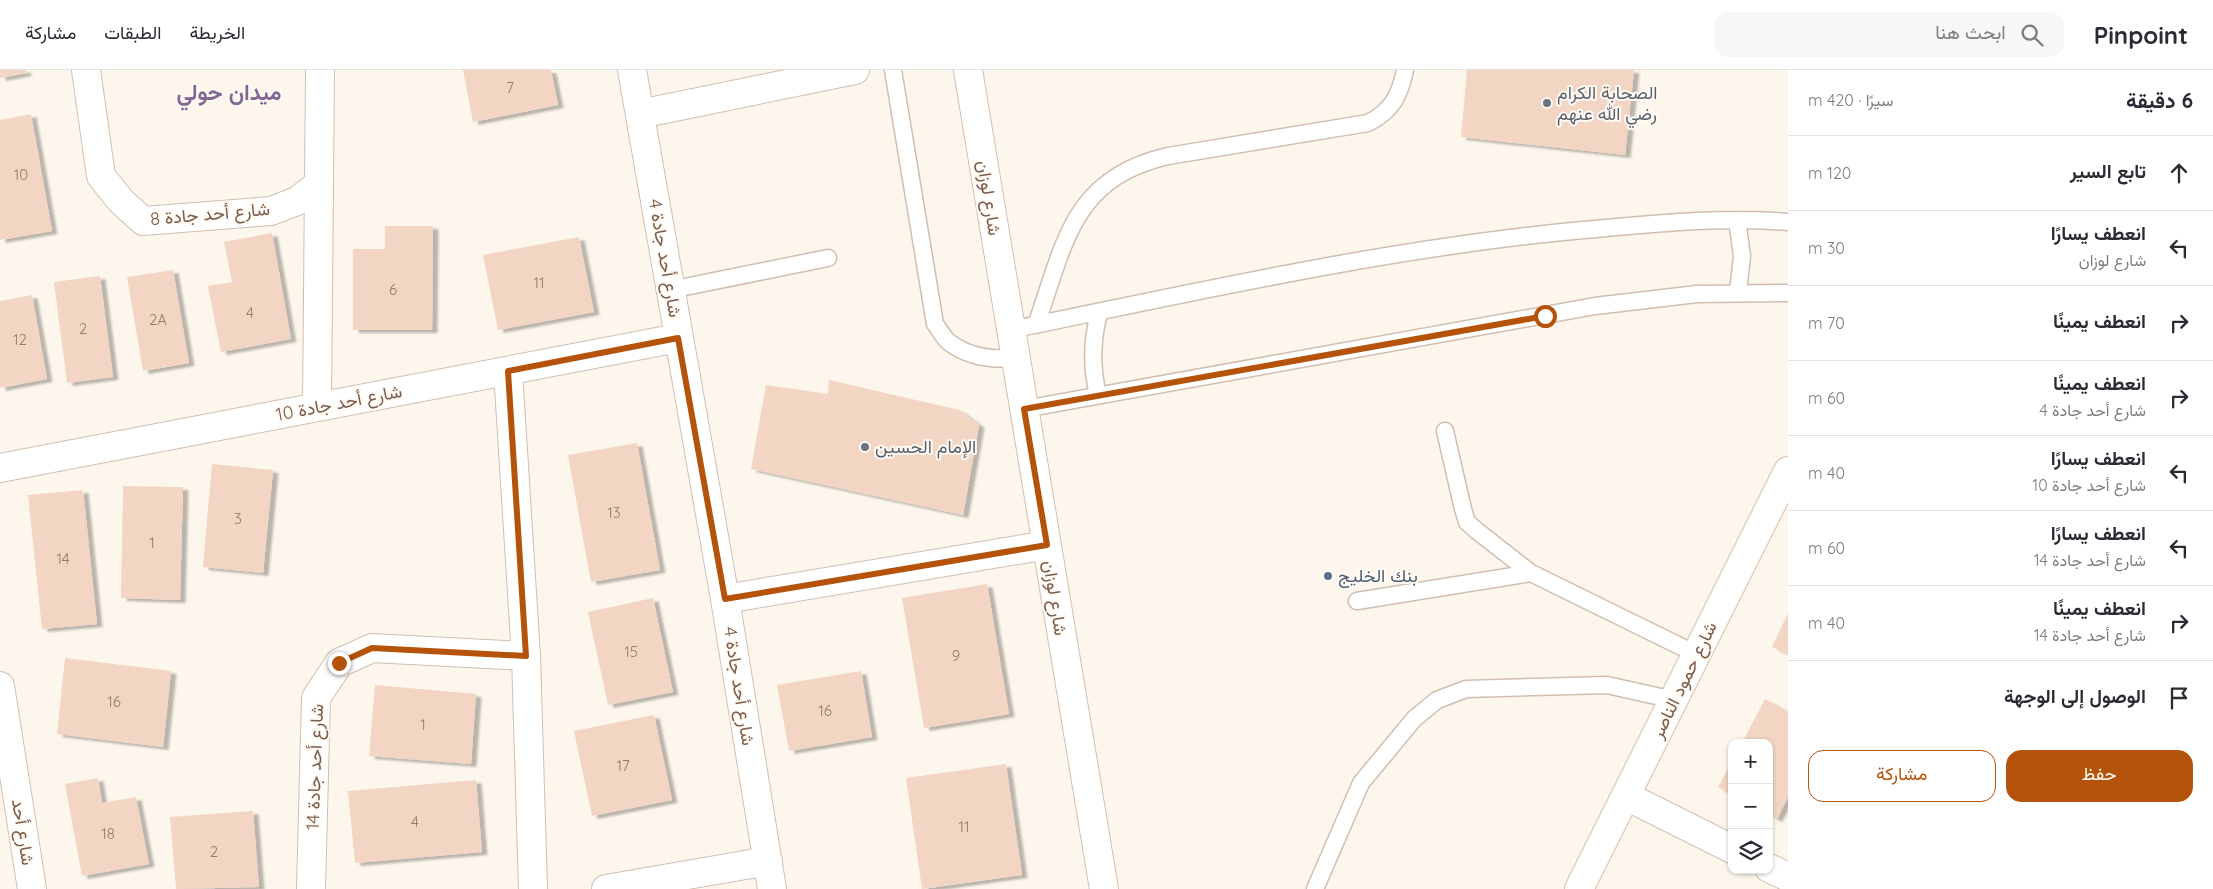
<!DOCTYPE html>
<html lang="ar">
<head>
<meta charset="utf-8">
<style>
  body { margin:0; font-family:Quicksand,Vazirmatn,sans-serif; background:#f7f7f7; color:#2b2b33; direction:rtl }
  .controls { position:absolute; right:15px; bottom:15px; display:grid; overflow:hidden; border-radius:10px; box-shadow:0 1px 4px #0004 }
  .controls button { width:45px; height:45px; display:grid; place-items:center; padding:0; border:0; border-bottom:1px solid #e1e1e2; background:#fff; color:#2b2b33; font:25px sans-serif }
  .stop { position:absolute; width:15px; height:15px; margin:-11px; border:4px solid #b45309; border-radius:50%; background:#fff }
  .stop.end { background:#b45309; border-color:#fff; box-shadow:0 1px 5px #0008 }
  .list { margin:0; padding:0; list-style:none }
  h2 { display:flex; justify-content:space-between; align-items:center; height:65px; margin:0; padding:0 20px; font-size:21px }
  h2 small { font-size:16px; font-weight:400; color:#7c7c81 }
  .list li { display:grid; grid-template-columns:32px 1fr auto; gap:15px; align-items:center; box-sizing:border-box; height:75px; padding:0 20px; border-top:1px solid #e1e1e2 }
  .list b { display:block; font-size:19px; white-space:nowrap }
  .list p { margin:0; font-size:16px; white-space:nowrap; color:#7c7c81 }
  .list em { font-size:16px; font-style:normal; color:#7c7c81 }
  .actions { display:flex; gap:10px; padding:15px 20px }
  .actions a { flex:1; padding:11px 0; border:1px solid #b45309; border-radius:15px; text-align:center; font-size:18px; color:#b45309 }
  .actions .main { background:#b45309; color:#fff }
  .icon { flex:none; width:28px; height:28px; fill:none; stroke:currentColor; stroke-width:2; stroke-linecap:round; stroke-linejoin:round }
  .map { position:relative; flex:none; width:1788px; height:819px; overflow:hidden; direction:ltr }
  header { display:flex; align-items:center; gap:30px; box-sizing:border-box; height:70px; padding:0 25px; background:#fff; border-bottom:1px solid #e1e1e2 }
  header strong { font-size:24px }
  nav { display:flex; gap:28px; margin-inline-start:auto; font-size:18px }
  .search { width:350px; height:45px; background:#f7f7f7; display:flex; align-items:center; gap:12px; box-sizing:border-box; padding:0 18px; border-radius:15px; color:#7c7c81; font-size:19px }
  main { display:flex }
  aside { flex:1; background:#fff }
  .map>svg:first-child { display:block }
</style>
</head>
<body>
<header>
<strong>Pinpoint</strong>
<div class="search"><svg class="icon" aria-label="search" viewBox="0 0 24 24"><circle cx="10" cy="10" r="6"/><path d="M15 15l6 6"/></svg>ابحث هنا</div>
<nav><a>الخريطة</a><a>الطبقات</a><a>مشاركة</a></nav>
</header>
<main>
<aside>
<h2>6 دقيقة<small>سيرًا · 420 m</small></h2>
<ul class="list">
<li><svg class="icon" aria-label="ahead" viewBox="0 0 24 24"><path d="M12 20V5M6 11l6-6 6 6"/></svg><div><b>تابع السير</b></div><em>120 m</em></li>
<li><svg class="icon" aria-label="left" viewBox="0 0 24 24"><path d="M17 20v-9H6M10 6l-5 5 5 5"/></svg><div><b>انعطف يسارًا</b><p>شارع لوزان</p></div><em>30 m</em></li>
<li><svg class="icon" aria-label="right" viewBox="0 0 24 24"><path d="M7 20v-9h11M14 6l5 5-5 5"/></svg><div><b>انعطف يمينًا</b></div><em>70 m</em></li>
<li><svg class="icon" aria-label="right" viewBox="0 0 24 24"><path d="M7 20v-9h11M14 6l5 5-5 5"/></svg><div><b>انعطف يمينًا</b><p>شارع أحد جادة 4</p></div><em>60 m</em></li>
<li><svg class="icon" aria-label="left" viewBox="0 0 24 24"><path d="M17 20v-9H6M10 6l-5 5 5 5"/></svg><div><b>انعطف يسارًا</b><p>شارع أحد جادة 10</p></div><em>40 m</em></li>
<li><svg class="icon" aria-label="left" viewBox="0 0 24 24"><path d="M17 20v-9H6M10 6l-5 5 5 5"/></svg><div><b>انعطف يسارًا</b><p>شارع أحد جادة 14</p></div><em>60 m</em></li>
<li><svg class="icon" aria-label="right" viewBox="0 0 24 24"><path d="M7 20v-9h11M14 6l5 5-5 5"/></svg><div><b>انعطف يمينًا</b><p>شارع أحد جادة 14</p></div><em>40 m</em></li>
<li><svg class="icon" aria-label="arrive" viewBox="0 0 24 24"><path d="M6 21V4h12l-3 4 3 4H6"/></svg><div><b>الوصول إلى الوجهة</b></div></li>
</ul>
<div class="actions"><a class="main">حفظ</a><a>مشاركة</a></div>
</aside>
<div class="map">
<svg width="1788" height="819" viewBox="0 0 1788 819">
  <defs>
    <filter id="shadow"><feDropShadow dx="5.5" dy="3" stdDeviation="1" flood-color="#0004"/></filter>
  </defs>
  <rect width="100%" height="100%" fill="#fdf6ec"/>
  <!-- building -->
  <path fill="#f3d5c3" filter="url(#shadow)" d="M0 0H26V3L0 8Z
    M463 0H551L558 35 473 52Z
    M1467 0H1634L1625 85 1461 67Z
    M31 44 52 161 0 170V50Z
    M385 156H433L432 260H353V179H385Z
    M272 163 291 269 221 282 208 216 232 212 224 172Z
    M579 167 594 242 498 260 483 185Z
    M173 200 189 293 143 301 127 207Z
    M100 206 113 307 67 313 54 212Z
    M32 225 47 309 0 318V231Z
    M829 310 959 340 979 355 963 445 751 399 766 315 828 324Z
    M637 373 660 500 591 512 568 385Z
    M212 394 273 400 263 503 203 497Z
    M123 416 183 417 180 530 121 528Z
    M83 420 97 554 42 559 28 425Z
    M987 514 1009 644 924 658 902 528Z
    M653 528 673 622 608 635 588 542Z
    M1788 543V584L1772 577Z
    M65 588 171 601 163 677 57 664Z
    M861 601 872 667 789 681 777 615Z
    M375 615 476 624 471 694 369 686Z
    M1765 629 1788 642V727L1777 749 1769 745V673H1742Z
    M654 645 672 730 592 746 574 661Z
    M1732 691V725L1718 717Z
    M1006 694 1022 805 922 819 906 708Z
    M98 708 102 733 136 727 149 794 82 806 65 714Z
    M476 710 482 782 355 793 348 721Z
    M253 741 259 817 176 819 170 747Z"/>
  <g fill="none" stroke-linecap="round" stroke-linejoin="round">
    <!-- lane casing -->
    <g stroke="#d1beb0" stroke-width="19">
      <path id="lane" d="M893 0 935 254C940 260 944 269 950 273 969 287 993 290 1015 288
        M1737 150 1742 186 1738 222
        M670 220 828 188
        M1036 255C1065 173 1072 108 1168 86L1368 53C1392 41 1400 25 1405 0
        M1010 260C1200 221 1389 178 1583 160 1650 154 1720 146 1788 152
        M1098 325C1091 296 1092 271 1099 242
        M1024 339 1595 236 1697 224 1788 223
        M1445 361 1463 439 1467 452 1477 461 1531 503 1696 584
        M1357 531 1531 503
        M1315 819 1361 713 1414 649 1437 630 1466 619 1607 615 1674 630"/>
    </g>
    <!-- street casing -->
    <g stroke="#d1beb0" stroke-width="30">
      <path id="street" d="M86 0 101 106 121 131 143 151 271 141 297 131 318 115
        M632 0 725 529 772 819
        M968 0 1104 819
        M640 44 855 0
        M508 301 526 586 533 819
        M317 337 320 0
        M0 398 678 268
        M725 529 1047 475
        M0 616 32 819
        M1626 726 1732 779
        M1769 798 1788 807
        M311 819 316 628 339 593 372 578 526 586
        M606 819 768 791"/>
    </g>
    <!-- secondary casing -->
    <g stroke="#d6c0b0" stroke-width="30">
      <path id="secondary" d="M1579 819 1788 401"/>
    </g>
    <!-- lane -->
    <use href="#lane" stroke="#fff" stroke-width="16"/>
    <!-- street -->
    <use href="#street" stroke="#fff" stroke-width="28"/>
    <!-- secondary -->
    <use href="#secondary" stroke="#fff" stroke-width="28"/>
  </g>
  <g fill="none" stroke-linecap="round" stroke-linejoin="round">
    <!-- route -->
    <path stroke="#b45309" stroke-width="6" d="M339 593 372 578 526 586 508 301 678 268 725 529 1047 475 1024 339 1545 246"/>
  </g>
  <!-- markers -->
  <g fill="#6b7280" stroke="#fffaf3" stroke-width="2">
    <circle cx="1547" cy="33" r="5"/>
    <circle cx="865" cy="377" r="5"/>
  </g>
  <circle fill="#5c6f8a" stroke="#fffaf3" stroke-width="2" cx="1328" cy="506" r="5"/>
  <g text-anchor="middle" stroke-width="4" stroke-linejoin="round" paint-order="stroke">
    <!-- number labels -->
    <g font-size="15" fill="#987a6a">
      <text x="510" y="23">7</text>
      <text x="21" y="110">10</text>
      <text x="539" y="218">11</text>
      <text x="393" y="225">6</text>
      <text x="250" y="248">4</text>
      <text x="158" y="255">2A</text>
      <text x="83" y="264">2</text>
      <text x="20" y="275">12</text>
      <text x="614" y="448">13</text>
      <text x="238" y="454">3</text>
      <text x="152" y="478">1</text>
      <text x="63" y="494">14</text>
      <text x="631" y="587">15</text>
      <text x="956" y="591">9</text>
      <text x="114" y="637">16</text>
      <text x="825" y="646">16</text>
      <text x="423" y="660">1</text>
      <text x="623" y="701">17</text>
      <text x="415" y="757">4</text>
      <text x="964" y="762">11</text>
      <text x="108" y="769">18</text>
      <text x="214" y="787">2</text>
    </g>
    <!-- worship labels -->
    <g font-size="18" fill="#5b616d" stroke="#fffaf3" text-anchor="start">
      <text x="1557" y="29">الصحابة الكرام<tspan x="1557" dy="21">رضي الله عنهم</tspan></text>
      <text x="875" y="383">الإمام الحسين</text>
    </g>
    <!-- street labels -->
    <g font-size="18" fill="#7a5c4d" stroke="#fffaf3">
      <text transform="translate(989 128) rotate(81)" y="6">شارع لوزان</text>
      <text transform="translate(210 144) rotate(-5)" y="6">شارع أحد جادة 8</text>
      <text transform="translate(665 188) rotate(80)" y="6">شارع أحد جادة 4</text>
      <text transform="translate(339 333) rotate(-11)" y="6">شارع أحد جادة 10</text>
      <text transform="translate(1055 528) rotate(81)" y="6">شارع لوزان</text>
      <text transform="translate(1684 610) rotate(-64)" y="6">شارع حمود الناصر</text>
      <text transform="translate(739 616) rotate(81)" y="6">شارع أحد جادة 4</text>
      <text transform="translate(315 697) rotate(-88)" y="6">شارع أحد جادة 14</text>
      <text transform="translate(23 762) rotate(81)" y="6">شارع أحد</text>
    </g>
    <!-- service labels -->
    <g font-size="18" fill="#4e5e75" stroke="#fffaf3" text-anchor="start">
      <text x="1338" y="512">بنك الخليج</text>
    </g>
    <!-- district labels -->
    <g font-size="22" font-weight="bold" fill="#846695" stroke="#fffaf3">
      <text x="229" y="30">ميدان حولي</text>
    </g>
  </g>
</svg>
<div class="controls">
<button>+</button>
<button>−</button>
<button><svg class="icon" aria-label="layers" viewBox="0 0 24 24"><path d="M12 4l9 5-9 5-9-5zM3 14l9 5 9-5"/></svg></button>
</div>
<div class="stop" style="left:1545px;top:246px"></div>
<div class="stop end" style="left:339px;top:593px"></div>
</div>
</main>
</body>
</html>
